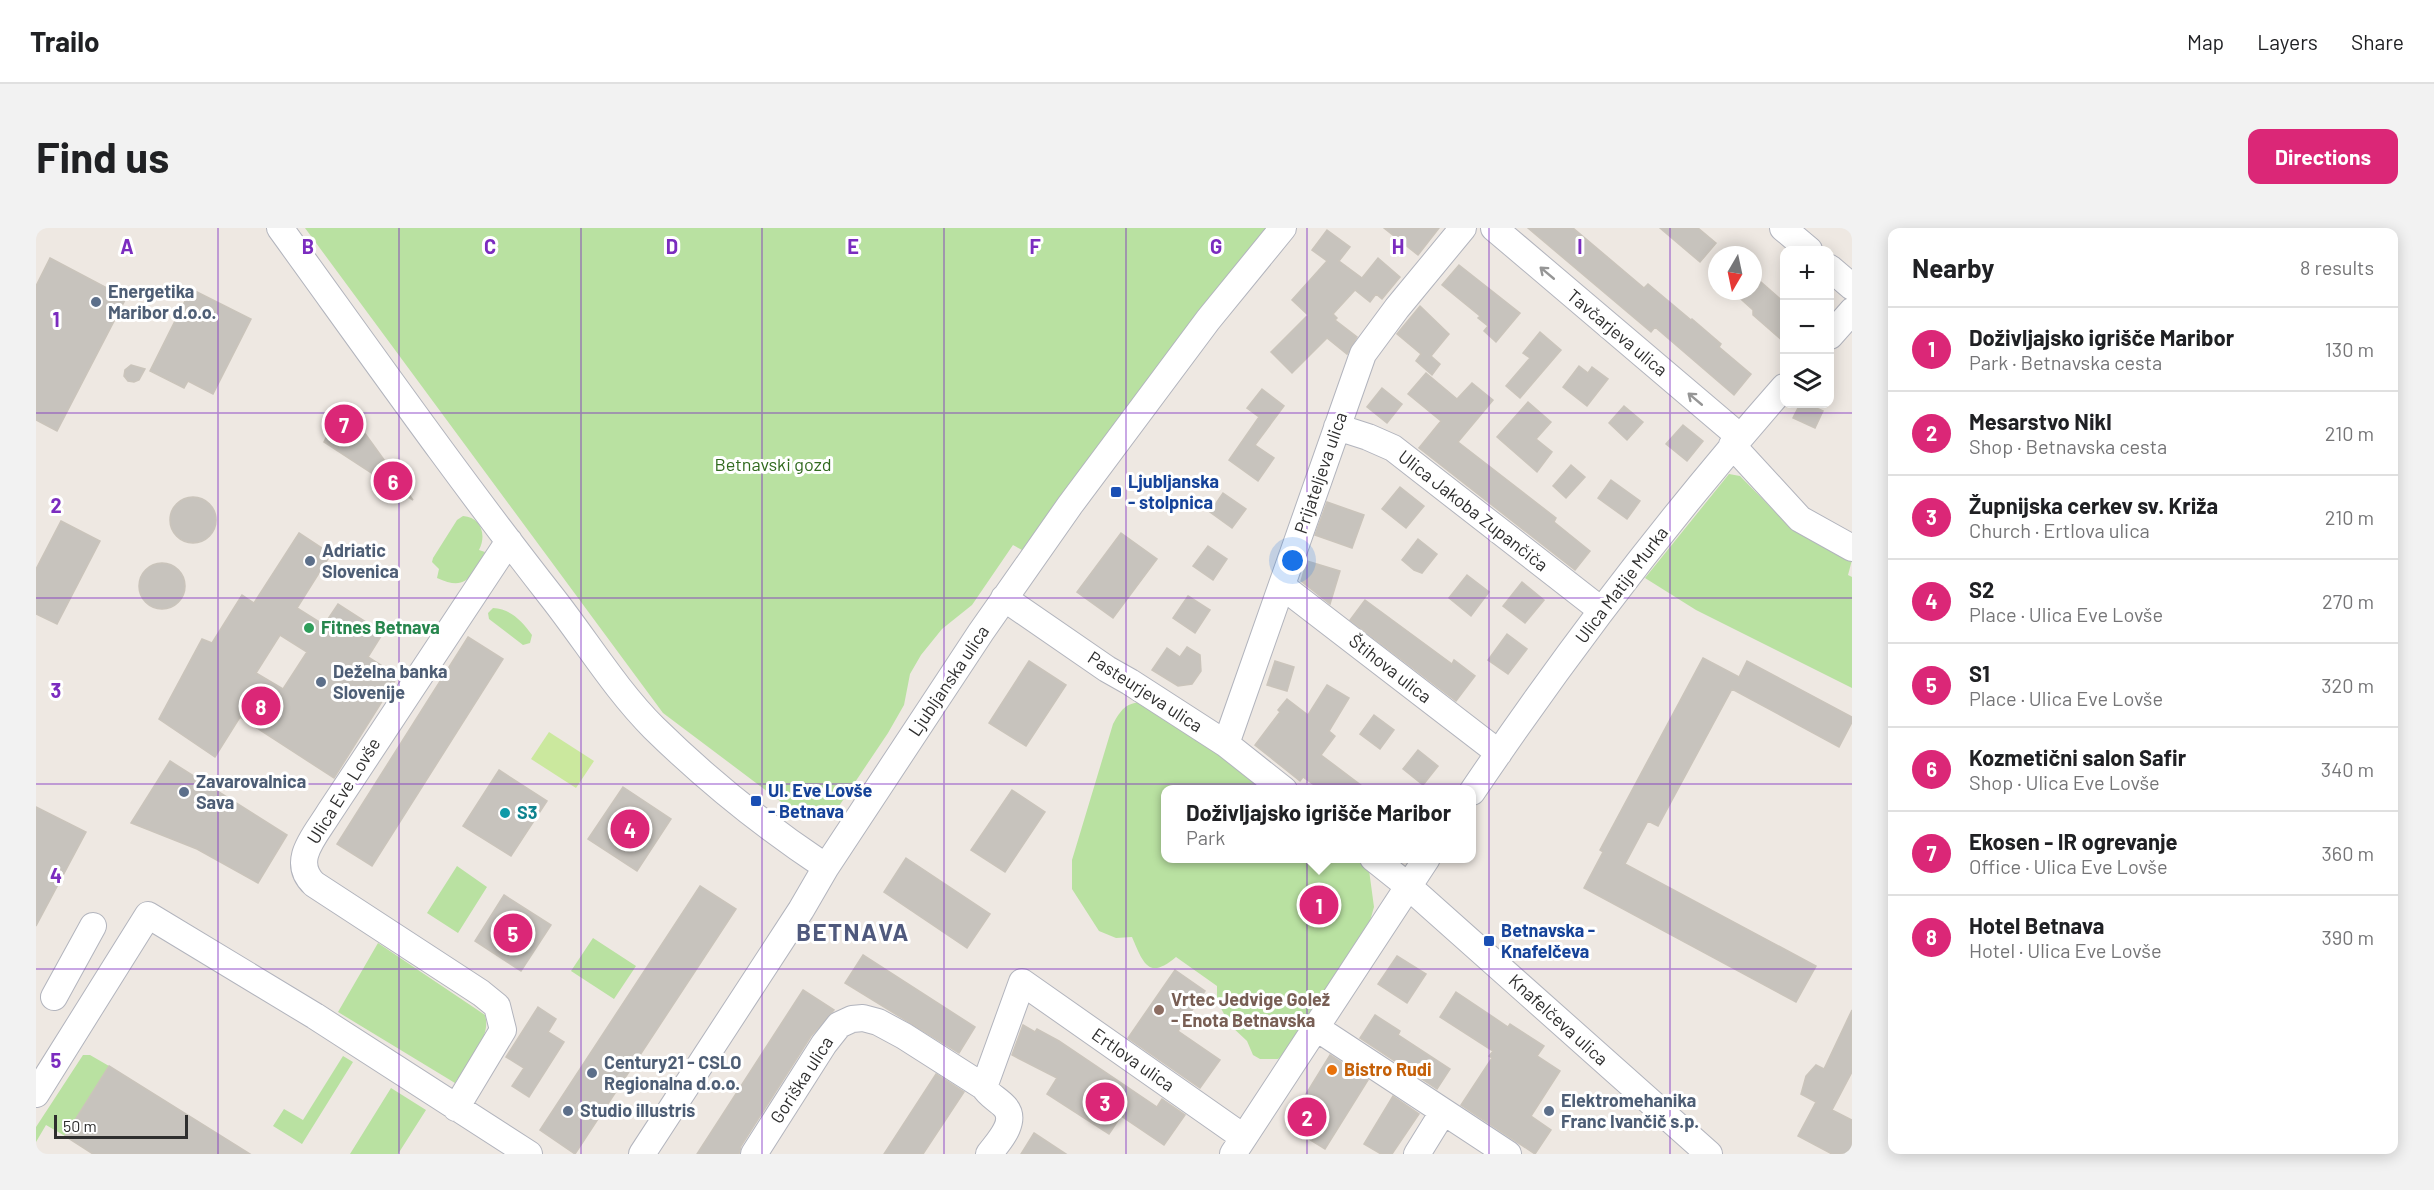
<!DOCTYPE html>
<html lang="en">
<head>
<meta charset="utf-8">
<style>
  body { margin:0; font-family:Barlow,sans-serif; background:#f2f2f2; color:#202124 }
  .controls { position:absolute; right:18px; top:18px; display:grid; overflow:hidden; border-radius:12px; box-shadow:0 3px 15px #0003 }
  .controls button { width:54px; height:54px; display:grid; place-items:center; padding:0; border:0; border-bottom:2px solid #e0e0e0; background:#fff; color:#202124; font:30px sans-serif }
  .compass { position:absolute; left:1672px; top:18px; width:54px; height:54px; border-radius:50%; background:#fff; box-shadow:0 3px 15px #0003; rotate:189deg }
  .scale { position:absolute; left:18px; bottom:15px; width:134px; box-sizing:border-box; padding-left:6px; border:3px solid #2e2e2e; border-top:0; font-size:16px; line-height:21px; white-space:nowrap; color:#2e2e2e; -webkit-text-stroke:4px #fff; paint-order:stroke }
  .you { position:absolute; left:1257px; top:333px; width:21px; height:21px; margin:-15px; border:4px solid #fff; border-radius:50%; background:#1a73e8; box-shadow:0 0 0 9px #1a73e833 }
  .badge { display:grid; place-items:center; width:39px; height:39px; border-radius:50%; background:#db2777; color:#fff; font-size:20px; font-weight:700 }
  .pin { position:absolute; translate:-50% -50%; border:3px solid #fff; box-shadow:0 2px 6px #0006 }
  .popup { position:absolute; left:1125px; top:557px; width:315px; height:78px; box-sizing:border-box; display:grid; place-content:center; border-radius:12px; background:#fff; filter:drop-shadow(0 2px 4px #0005); font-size:20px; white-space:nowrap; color:#757577 }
  .popup b { font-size:22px; color:#202124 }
  .popup::after { content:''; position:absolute; left:50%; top:100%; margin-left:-12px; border:12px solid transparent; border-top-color:#fff }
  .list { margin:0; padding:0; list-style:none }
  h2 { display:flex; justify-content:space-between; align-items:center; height:78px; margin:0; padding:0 24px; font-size:26px }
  h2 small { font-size:20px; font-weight:400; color:#757577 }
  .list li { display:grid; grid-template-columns:39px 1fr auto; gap:18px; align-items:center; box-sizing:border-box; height:84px; padding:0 24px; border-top:2px solid #e0e0e0 }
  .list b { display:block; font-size:22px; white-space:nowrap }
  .list p { margin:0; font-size:20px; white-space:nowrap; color:#757577 }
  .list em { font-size:20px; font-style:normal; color:#757577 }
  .icon { flex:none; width:33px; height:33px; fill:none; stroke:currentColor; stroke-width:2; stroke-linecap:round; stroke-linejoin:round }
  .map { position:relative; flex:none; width:1816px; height:926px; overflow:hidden; border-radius:12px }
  header { display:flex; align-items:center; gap:36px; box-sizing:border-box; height:84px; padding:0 30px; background:#fff; border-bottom:2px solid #e0e0e0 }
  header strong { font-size:28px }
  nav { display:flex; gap:33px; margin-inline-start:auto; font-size:21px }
  .intro { display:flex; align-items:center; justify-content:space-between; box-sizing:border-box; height:144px; padding:0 36px }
  h1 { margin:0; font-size:42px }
  .button { padding:15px 27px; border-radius:12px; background:#db2777; color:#fff; font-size:21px; font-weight:700 }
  main { display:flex; gap:36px; padding:0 36px }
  aside { flex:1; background:#fff; border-radius:12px; box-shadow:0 3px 15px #0003 }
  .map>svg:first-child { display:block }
</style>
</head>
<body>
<header>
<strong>Trailo</strong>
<nav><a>Map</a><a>Layers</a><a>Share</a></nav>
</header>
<div class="intro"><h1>Find us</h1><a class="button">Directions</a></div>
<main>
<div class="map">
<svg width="1816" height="926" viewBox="0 0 1816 926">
  <rect width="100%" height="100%" fill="#eee8e2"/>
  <!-- green -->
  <path fill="#b9e1a1" d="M269 0H1236L1040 247 986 322 977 317 936 377 906 401 885 427 874 446 868 477 852 505 799 584C787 592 778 593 764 588L627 485Z
    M1693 246 1704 248 1755 300 1816 332 1812 347 1816 349V460L1660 382 1609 350Z
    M427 288C445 289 451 307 443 322L449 324C436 348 431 364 401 350L403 341 396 334 397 330 421 292Z
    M457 380C475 381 486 393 496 407L494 415 487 417 453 391 452 385Z
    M1106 474 1186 523 1233 561 1130 562V630L1319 631 1333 642 1338 679 1334 693 1315 728 1252 823 1242 831H1224L1217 827 1211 813 1194 797 1181 773V758L1140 729C1112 753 1107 734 1096 709L1080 710 1063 703 1036 661V632L1077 496C1085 482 1089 475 1106 474Z
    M421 638 451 659 422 705 391 685Z
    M557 710 600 738 578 771 535 743Z
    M342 715 449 787C456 810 431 836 419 855L302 784Z
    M47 827H54L73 838 29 908 10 897 0 914V899Z
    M307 828 317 834 266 916 237 898 248 881 267 892Z
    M355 860 390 882 362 926H314Z"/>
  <!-- pitch -->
  <path fill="#cbe89e" d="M513 504 558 533 540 560 495 531Z"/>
  <!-- building -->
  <path fill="#c7c3bd" stroke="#cac4bb" stroke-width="1.5" fill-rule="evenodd" d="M1348 0H1403L1382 27Z
    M1492 0H1537L1608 60 1612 56 1655 92 1656 91 1685 116 1683 119 1715 146 1698 167 1619 99 1615 104Z
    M1624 0H1662L1680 15 1664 34Z
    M1291 2 1314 19 1303 33 1326 50 1342 30 1364 49 1346 71 1340 66 1334 74 1319 62 1297 86 1301 90 1299 92 1321 109 1311 126 1291 110 1256 145 1235 124 1272 87 1256 72 1291 33 1276 22Z
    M14 30 90 70 21 203 0 192V58Z
    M1423 37 1484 85 1460 114 1448 103 1452 98 1442 90 1444 88 1406 57Z
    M1717 47 1749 75V115L1717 87V82L1696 63H1717Z
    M155 61 215 91 177 166 152 153 148 160 114 143Z
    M1384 78 1413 106 1395 128 1404 136 1396 147 1380 133 1385 126 1361 106Z
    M1504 104 1525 122 1484 170 1470 158 1494 130 1487 125Z
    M95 137 109 141 103 152 98 154 92 153 88 148 89 142Z
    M1543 138 1552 145 1556 139 1572 151 1551 178 1527 159Z
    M1390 145 1421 171 1436 155 1457 172 1422 214 1520 290 1518 294 1554 323 1539 342 1383 220 1405 193 1372 166Z
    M1346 160 1366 176 1351 195 1331 179Z
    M1226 161 1248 178 1219 217 1238 230 1222 253 1193 232 1223 189 1211 180Z
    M1492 174 1515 194 1500 211 1516 224 1501 244 1461 209Z
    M1764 176H1771L1787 183 1779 200 1757 190Z
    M1588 178 1607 194 1591 212 1573 195Z
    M305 180 315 186 377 272 288 214Z
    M1647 197 1667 213 1651 233 1630 216Z
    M1535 237 1549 249 1530 270 1517 258Z
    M1575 252 1604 273 1591 291 1562 270Z
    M1364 259 1388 278 1370 300 1346 281Z
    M1187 265 1210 281 1196 300 1174 284Z
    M134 292a23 23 0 1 1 46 0a23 23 0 1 1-46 0Z
    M1291 274 1328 287 1316 320 1279 307Z
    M25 293 64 313 21 396 0 386V341Z
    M263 305 295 326 261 380 288 397 302 376 347 405 332 429 362 448 298 550 204 489 179 529 123 491 166 411 176 415 206 367 218 375ZM244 407 271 424 247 461 220 445Z
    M1085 305 1121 331 1077 390 1041 364Z
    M1382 311 1401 326 1386 345 1378 342 1366 332Z
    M1172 318 1191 331 1177 352 1157 338Z
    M1271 333 1304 343 1294 376 1265 353Z
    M103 358a23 23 0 1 1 46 0a23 23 0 1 1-46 0Z
    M1431 347 1453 364 1435 388 1413 370Z
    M1486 354 1508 372 1489 395 1467 378Z
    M1152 368 1174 382 1159 405 1137 390Z
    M1329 372 1416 436 1418 432 1439 448 1420 473 1314 392Z
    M1471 406 1491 421 1472 446 1452 432Z
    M432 409 467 431 336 638 301 616Z
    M1151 419 1164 427 1165 443 1156 456 1142 458 1116 442 1131 420 1144 429Z
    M1667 430 1703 449 1711 433 1816 489V494L1803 519 1696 461 1622 598 1612 593 1589 636 1780 738 1760 774 1548 660 1567 624 1564 622Z
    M993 433 1030 457 990 518 953 495Z
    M1239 433 1258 439 1251 463 1231 457Z
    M1291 457 1313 470 1293 503 1299 508 1285 527 1330 561H1284L1267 549 1264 553 1219 517 1244 484 1242 482 1251 471 1272 487Z
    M1338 487 1358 502 1344 521 1324 506Z
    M1382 522 1402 538 1387 557 1367 541Z
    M134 533 251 607 222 655 161 621 95 595Z
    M463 542 511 573 475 628 427 598Z
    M587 559 635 591 601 643 552 611Z
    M976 562 1009 584 969 644 935 622Z
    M0 579 50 604 0 698Z
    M870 630 954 686 931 720 848 664Z
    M664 658 700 681 539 926 504 902Z
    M468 667 515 697 485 743 439 713Z
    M827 727 939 799 923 825 809 755Z
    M1361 728 1390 746 1371 775 1342 756Z
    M1139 742 1169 763 1142 803 1184 832 1164 860 1092 810Z
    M767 762 798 782 775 808 705 918 703 926H661Z
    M1420 764 1472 799 1474 796 1508 818 1501 828 1524 843 1495 888 1515 902 1499 926 1425 877 1456 830 1453 828 1457 823 1404 789Z
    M502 779 520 791 512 804 528 814 493 869 476 858 488 840 470 829Z
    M1816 782V844L1796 882 1816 892V926H1796L1762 908 1780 874 1765 866 1770 848 1780 837 1788 841Z
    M1339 787 1364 803 1362 807 1414 841 1401 861 1324 810Z
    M987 797 999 804 1001 801 1023 813 1121 879 1126 871 1149 887 1128 917 1085 888 1073 906 1011 866 1021 850 976 827Z
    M1294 827 1332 852 1289 921 1268 908 1271 903 1254 892Z
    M73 838 214 926H57L29 908Z
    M900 846 928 864 887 926H848Z
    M1357 868 1383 886 1356 926H1345L1328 916Z
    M998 905 1030 926H985Z"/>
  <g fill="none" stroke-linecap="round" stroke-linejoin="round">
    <!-- minor casing -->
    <g stroke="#b2b4bd" stroke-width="28">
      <path id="minor" d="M244 0C333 123 421 248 515 368 549 411 579 461 618 500 671 552 728 598 790 639
        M1458 0 1704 209
        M1747 0 1773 22
        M1794 40 1816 59
        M1794 108 1816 83
        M1301 199 1332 209 1357 220 1565 382
        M1696 217 1764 291 1816 320
        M1246 358 1463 525
        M968 370 1071 441 1094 454 1190 516 1248 562
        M1190 516 1327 126 1361 80 1427 0
        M1436 564C1532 422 1635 287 1748 159
        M1337 630 1372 658 1673 926
        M18 769 57 698
        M1279 799 1472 926
        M0 866 112 687 279 788 493 926
        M420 880 467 802 461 778 445 765 278 656C254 633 279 608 293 585L473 313
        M606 926 765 682 790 639 945 404 1034 277 1172 92 1247 0
        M718 926 788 816 803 797 816 791 827 790 842 794 868 808 948 859
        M953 926C962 914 982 894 969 879 962 871 953 868 948 859L986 754 1207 909
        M1197 926 1391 630
        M1381 926 1407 884"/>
    </g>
    <!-- minor -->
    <use href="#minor" stroke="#fff" stroke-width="26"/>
  </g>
  <!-- one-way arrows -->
  <defs><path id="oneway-shaft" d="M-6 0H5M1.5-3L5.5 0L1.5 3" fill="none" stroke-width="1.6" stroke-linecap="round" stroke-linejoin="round" transform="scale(1.5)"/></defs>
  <g stroke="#969696">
    <use href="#oneway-shaft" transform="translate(1511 45) rotate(-140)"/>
    <use href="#oneway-shaft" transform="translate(1659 171) rotate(-140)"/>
  </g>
  <!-- grid -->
  <path fill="none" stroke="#7b2cbf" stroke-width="1.5" stroke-opacity="0.55" d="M182 0V926M363 0V926M545 0V926M726 0V926M908 0V926M1090 0V926M1271 0V926M1453 0V926M1634 0V926M0 185H1816M0 370H1816M0 556H1816M0 741H1816"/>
  <!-- markers -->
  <g fill="#5c6f8a" stroke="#fff" stroke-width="2">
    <circle cx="60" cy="74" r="6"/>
    <circle cx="274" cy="333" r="6"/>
    <circle cx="285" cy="454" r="6"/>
    <circle cx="148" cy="564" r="6"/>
    <circle cx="556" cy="845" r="6"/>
    <circle cx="532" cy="883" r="6"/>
    <circle cx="1513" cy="883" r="6"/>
  </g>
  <g fill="#1a4fb4" stroke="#fff" stroke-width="2">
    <rect x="1074" y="258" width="12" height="12" rx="3"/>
    <rect x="714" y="567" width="12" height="12" rx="3"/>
    <rect x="1447" y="707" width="12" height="12" rx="3"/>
  </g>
  <circle fill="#2e9e5b" stroke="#fff" stroke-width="2" cx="273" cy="400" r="6"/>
  <circle fill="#0f9aa8" stroke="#fff" stroke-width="2" cx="469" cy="585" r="6"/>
  <circle fill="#8d6e63" stroke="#fff" stroke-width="2" cx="1123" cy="782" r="6"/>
  <circle fill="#e8710a" stroke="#fff" stroke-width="2" cx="1296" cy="842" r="6"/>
  <g text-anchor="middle" stroke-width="6" stroke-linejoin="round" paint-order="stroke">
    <!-- service labels -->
    <g font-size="18" font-weight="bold" fill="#4e5e75" stroke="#fff" text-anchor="start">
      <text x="72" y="70">Energetika<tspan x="72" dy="21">Maribor d.o.o.</tspan></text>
      <text x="286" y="329">Adriatic<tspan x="286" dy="21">Slovenica</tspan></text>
      <text x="297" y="450">Deželna banka<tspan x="297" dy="21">Slovenije</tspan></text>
      <text x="160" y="560">Zavarovalnica<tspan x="160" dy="21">Sava</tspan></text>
      <text x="568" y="841">Century21 - CSLO<tspan x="568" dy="21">Regionalna d.o.o.</tspan></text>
      <text x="1525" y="879">Elektromehanika<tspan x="1525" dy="21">Franc Ivančič s.p.</tspan></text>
      <text x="544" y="889">Studio illustris</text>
    </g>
    <!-- street labels -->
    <g font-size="18" fill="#2e2e2e" stroke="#fff">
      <text transform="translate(1581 105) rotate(40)" y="6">Tavčarjeva ulica</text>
      <text transform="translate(1285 245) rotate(-71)" y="6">Prijateljeva ulica</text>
      <text transform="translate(1437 283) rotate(38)" y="6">Ulica Jakoba Zupančiča</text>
      <text transform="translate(1586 357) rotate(-53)" y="6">Ulica Matije Murka</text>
      <text transform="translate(1354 441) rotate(38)" y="6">Štihova ulica</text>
      <text transform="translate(913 453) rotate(-56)" y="6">Ljubljanska ulica</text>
      <text transform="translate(1109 464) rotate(33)" y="6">Pasteurjeva ulica</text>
      <text transform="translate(308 563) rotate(-58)" y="6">Ulica Eve Lovše</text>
      <text transform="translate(1522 792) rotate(42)" y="6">Knafelčeva ulica</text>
      <text transform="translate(1097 832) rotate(35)" y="6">Ertlova ulica</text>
      <text transform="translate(766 852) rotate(-57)" y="6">Goriška ulica</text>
    </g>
    <!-- park labels -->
    <g font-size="18" fill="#316a1f" stroke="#fff">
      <text x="737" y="243">Betnavski gozd</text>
    </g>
    <!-- transit labels -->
    <g font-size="18" font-weight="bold" fill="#164399" stroke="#fff" text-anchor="start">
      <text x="1092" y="260">Ljubljanska<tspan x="1092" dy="21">- stolpnica</tspan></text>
      <text x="732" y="569">Ul. Eve Lovše<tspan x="732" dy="21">- Betnava</tspan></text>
      <text x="1465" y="709">Betnavska -<tspan x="1465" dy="21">Knafelčeva</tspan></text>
    </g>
    <!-- leisure labels -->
    <g font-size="18" font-weight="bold" fill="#27864d" stroke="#fff" text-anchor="start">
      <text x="285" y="406">Fitnes Betnava</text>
    </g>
    <!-- culture labels -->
    <g font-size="18" font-weight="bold" fill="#0d838f" stroke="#fff" text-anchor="start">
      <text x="481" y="591">S3</text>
    </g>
    <!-- education labels -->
    <g font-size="18" font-weight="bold" fill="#785e54" stroke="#fff" text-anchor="start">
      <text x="1135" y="778">Vrtec Jedvige Golež<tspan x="1135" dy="21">- Enota Betnavska</tspan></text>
    </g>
    <!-- food labels -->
    <g font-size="18" font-weight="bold" fill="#c56008" stroke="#fff" text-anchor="start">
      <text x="1308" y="848">Bistro Rudi</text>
    </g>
    <!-- district labels -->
    <g font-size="24" font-weight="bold" letter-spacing="1.5" fill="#4f597d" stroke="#fff">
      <text x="817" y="713">BETNAVA</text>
    </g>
  </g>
  <g font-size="20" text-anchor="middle" font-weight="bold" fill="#7b2cbf" stroke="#fff" stroke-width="6" stroke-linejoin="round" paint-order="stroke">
    <text x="91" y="26">A</text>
    <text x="272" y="26">B</text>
    <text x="454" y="26">C</text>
    <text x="636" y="26">D</text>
    <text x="817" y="26">E</text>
    <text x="999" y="26">F</text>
    <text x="1180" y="26">G</text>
    <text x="1362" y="26">H</text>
    <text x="1544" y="26">I</text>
    <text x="20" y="99">1</text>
    <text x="20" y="285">2</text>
    <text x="20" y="470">3</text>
    <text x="20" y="655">4</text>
    <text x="20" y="840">5</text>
  </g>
</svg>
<div class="controls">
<button>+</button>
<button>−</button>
<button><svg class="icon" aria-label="layers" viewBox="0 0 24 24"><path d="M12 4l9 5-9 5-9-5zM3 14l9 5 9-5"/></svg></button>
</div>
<svg class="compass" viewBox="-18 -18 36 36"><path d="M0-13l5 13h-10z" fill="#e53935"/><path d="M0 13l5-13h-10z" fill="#757577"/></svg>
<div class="scale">50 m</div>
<div class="you"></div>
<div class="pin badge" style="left:1283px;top:677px">1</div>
<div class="popup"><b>Doživljajsko igrišče Maribor</b>Park</div>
<div class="pin badge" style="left:1271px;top:889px">2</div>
<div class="pin badge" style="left:1069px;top:874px">3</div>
<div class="pin badge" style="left:594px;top:601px">4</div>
<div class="pin badge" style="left:477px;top:705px">5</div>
<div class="pin badge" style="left:357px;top:253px">6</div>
<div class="pin badge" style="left:308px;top:196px">7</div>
<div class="pin badge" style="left:225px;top:478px">8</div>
</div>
<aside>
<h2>Nearby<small>8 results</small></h2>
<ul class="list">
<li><span class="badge">1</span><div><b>Doživljajsko igrišče Maribor</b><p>Park · Betnavska cesta</p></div><em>130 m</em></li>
<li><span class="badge">2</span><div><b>Mesarstvo Nikl</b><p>Shop · Betnavska cesta</p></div><em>210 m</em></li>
<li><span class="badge">3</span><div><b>Župnijska cerkev sv. Križa</b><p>Church · Ertlova ulica</p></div><em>210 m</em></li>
<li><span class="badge">4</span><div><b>S2</b><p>Place · Ulica Eve Lovše</p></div><em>270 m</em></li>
<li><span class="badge">5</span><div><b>S1</b><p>Place · Ulica Eve Lovše</p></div><em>320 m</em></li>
<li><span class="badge">6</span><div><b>Kozmetični salon Safir</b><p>Shop · Ulica Eve Lovše</p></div><em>340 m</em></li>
<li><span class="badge">7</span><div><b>Ekosen - IR ogrevanje</b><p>Office · Ulica Eve Lovše</p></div><em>360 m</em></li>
<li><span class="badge">8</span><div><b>Hotel Betnava</b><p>Hotel · Ulica Eve Lovše</p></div><em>390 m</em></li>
</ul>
</aside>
</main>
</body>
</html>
